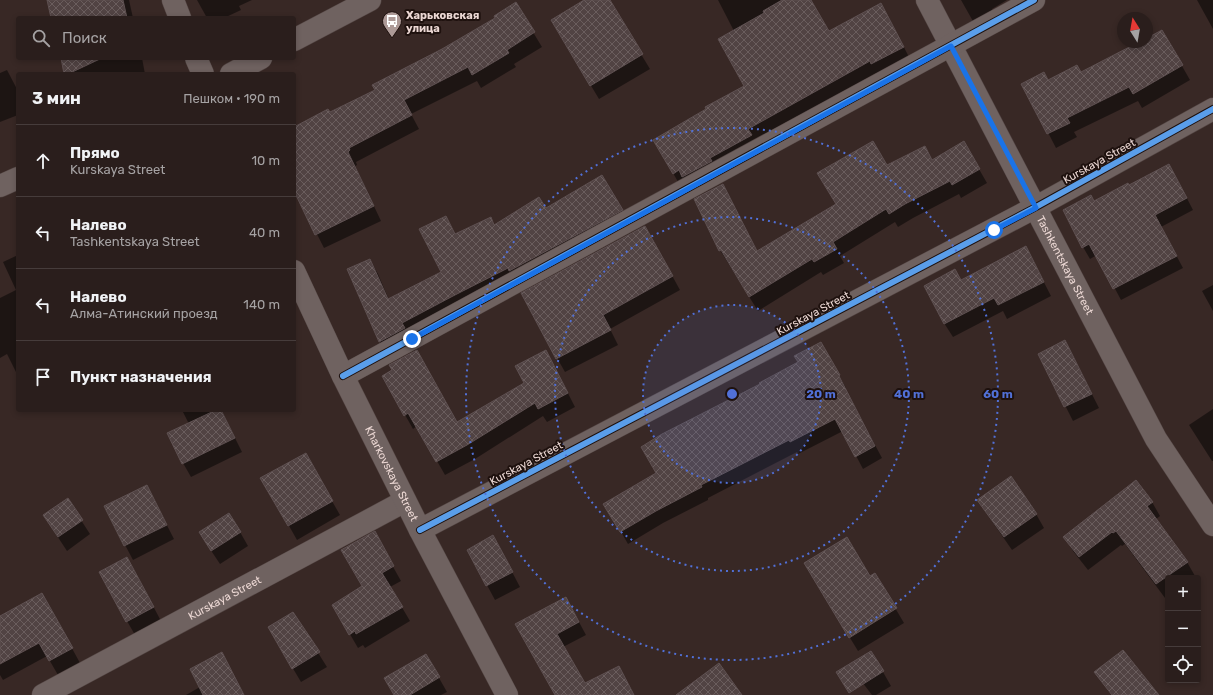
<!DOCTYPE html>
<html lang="ru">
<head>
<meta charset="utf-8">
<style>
  body { margin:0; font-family:Rubik,sans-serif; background:#322725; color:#f1f3f6 }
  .controls { position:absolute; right:12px; bottom:12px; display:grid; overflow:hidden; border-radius:4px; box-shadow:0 2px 6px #0003 }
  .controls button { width:36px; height:36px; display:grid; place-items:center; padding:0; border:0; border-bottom:1px solid #463c3b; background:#2a1e1c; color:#f1f3f6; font:20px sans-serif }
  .compass { position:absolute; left:1117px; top:12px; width:36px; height:36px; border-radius:50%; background:#2a1e1c; box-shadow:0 2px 6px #0003; rotate:349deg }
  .stop { position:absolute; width:12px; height:12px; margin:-9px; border:3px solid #1a73e8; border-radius:50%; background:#fff }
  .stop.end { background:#1a73e8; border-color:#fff; box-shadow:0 1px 4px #0008 }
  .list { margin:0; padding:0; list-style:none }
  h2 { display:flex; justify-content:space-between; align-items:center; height:52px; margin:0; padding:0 16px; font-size:17px }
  h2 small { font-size:13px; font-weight:400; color:#a5a2a3 }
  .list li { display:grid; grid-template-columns:26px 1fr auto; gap:12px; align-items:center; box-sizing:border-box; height:72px; padding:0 16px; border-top:1px solid #463c3b }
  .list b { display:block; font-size:15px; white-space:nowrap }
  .list p { margin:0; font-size:13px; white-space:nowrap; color:#a5a2a3 }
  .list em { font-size:13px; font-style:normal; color:#a5a2a3 }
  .icon { flex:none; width:22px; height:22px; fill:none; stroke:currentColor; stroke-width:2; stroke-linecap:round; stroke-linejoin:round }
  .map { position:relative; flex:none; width:1213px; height:695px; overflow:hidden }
  .search { position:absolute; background:#2a1e1c; box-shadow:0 2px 6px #0003; left:16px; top:16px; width:280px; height:44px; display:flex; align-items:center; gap:10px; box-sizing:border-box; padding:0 14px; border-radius:4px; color:#a5a2a3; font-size:15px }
  .panel { position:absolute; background:#2a1e1c; box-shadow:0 2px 6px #0003; left:16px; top:72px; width:280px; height:340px; border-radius:4px }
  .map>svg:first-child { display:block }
</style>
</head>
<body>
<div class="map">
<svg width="1213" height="695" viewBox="0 0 1213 695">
  <defs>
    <pattern id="building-cross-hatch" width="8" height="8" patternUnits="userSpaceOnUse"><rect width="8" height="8" fill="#514343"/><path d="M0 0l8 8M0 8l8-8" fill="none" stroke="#6a5d5d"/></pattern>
  </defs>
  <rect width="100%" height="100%" fill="#382825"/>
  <!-- shadow -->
  <path fill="#0007" d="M48 0H129L133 18H52Z
    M197 0H252L239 6 241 10 224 18H207Z
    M586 0H608L650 69 599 99 560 34Z
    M718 0H810L829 32 889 18 911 61 681 187 654 140 745 86 734 31Z
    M961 0H1007L992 9 994 12 974 23Z
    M1197 0H1213V29Z
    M516 4 542 47 514 64 516 67 481 88 477 81 411 114 419 129 356 162 357 165 355 166 381 221 324 248 294 189V129L330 114 376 90 497 19Z
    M1162 31 1190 80 1142 108 1138 101 1074 132 1077 137 1056 148 1023 84 1048 81 1081 74 1141 42H1147V39Z
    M62 58H142L145 74H65Z
    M7 70 18 91V115L0 122V73Z
    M964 143 987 183 961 198 959 194 913 218 898 227 895 222 840 256 844 263 823 275 821 272 758 311 720 250 695 200 757 252 837 204 887 166 925 147 932 161Z
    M602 176 630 224 388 355 380 342 348 269 370 260 378 274 389 300 442 273 456 235 494 226 546 209Z
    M1176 177 1193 210 1161 227 1183 268 1121 300 1097 255 1090 259 1083 247 1128 186Z
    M653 241 680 290 610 329 618 345 565 372 557 358Z
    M18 255V376L7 354 0 358V298L16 290 3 262Z
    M1033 261 1051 296 1007 319 1003 311 953 337 944 323 961 281Z
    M1213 285V311L1202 291Z
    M820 343 846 388 845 389 882 458 863 469 843 431 798 454 797 452 708 498V500L663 523 628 544 605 504 658 474 761 384 799 363Z
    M1039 354 1072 355 1099 408 1073 421Z
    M554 366 575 407 547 422 543 416 475 459 445 475 417 426 413 429 383 376 457 423Z
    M1213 409V461H1212L1189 425Z
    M182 410H221L242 452 191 477 183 463 189 424Z
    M305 454 340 515 297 540 262 478Z
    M68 500 90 534 67 551 44 516Z
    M154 500 174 539 133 560 105 507Z
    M979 500 1036 514 1044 528 1012 550 987 514Z
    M1152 502 1160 516 1155 520 1187 562 1195 576 1193 578H1168V596L1165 598 1125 544 1122 546 1121 545 1088 570 1073 551 1065 537Z
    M240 532 248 546 220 564 208 546Z
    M374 533 401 581 390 587 410 621 365 648 363 645 358 648 333 605 363 587Z
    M468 550 501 551 520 587 495 600Z
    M135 572 161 621 135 635 127 621Z
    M875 574 904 623 858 651 813 577 869 578Z
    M566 598 586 635 563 647 585 685 633 695H556L516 624Z
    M50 608 80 663 58 675 47 656 3 680 0 675V617Z
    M293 613 327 667 301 682 269 628Z
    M426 655 447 692 441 695H395Z
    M883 672 891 686 876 695H872L859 678Z
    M200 687 244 695H186Z"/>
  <!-- building -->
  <path fill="url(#building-cross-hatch)" stroke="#5e5051" d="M47 0H123L127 18H51Z
    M584 0H610L643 54 590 86 551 20Z
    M782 0H811L829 31 881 3 904 47 871 64 870 61 748 129 752 135 710 158 712 161 682 177 679 170 673 174 653 140 706 109 705 107 744 86 718 39 764 13 763 11Z
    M516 2 535 32 507 50 509 53 472 75 468 67 404 100 412 115 349 148 350 150 348 152 374 206 315 235 294 191V127L328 109 330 112 375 90 372 85 442 49 495 18 494 16Z
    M1162 30 1183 65 1133 94 1129 87 1067 118 1070 123 1047 134 1021 84 1044 72 1048 80 1077 65 1081 72 1139 42H1147V38Z
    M61 58H102L68 74H64Z
    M873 141 887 165 925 146 932 160 964 141 980 169 952 185 950 181 905 204 889 214 886 209 833 242 837 249 814 262 812 259 749 297 721 250 719 251 694 199 723 184 757 251 836 204 817 173Z
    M1169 164 1187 198 1155 215 1177 256 1113 289 1089 244 1082 248 1063 210 1091 195 1094 201 1128 183 1129 185Z
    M602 175 623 210 509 271 508 268 453 296 402 323 405 328 379 342 347 269 370 259 388 299 441 272 419 229 446 216 455 234 491 217 494 225 539 197 546 208Z
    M645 226 673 276 603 315 611 330 556 359 521 293Z
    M1026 246 1044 282 998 305 994 298 944 324 924 286 955 269 961 280Z
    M1065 340 1092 394 1064 407 1038 354Z
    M821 342 840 375 839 376 875 446 855 457 835 419 790 442 789 440 701 485 702 487 656 511 620 532 603 504 656 473 641 447 662 434 760 384 759 383 798 362 794 356Z
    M417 350 457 422 524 383 515 366 546 350 568 393 538 409 535 403 467 445 436 462 408 413 404 416 382 376 392 370 389 365Z
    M216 410H221L235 438 182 464 167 433Z
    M306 453 333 501 288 526 260 478Z
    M1011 476 1037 514 1004 537 977 500Z
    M1136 480 1153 502 1147 506 1188 562 1156 584 1116 531 1113 533 1112 532 1079 557 1063 537Z
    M147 485 167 525 124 546 104 506Z
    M68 498 83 520 58 537 43 515Z
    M229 513 241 532 211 551 199 532Z
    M375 531 394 566 382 573 403 607 356 634 355 631 349 635 332 605 362 586 341 550Z
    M493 535 513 572 486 586 467 550Z
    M847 537 870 576 875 573 897 608 849 638 804 563Z
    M127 557 154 607 126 622 99 572Z
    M42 593 73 648 49 661 39 643 0 664V616Z
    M566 597 579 622 557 634 585 683 619 666 634 695H555L515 624Z
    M293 612 320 652 292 669 268 627Z
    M1123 650 1159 695H1112L1094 672Z
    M871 651 884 671 849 693 836 672Z
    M222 652 244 695H203L190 669Z
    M426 654 440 677 410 695H394L384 678Z
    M719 663 742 695H676Z"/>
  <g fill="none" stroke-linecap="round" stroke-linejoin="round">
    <!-- minor casing -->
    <g stroke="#534543" stroke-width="23">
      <g id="minor">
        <path d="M173 0 180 18"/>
        <path id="s1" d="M927 0 1156 439 1213 525"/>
        <path d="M196 58 203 74"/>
        <path d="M343 376 1034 0"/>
        <path d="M420 530 1036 207 1213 109"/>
        <path id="s2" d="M43 695 405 501"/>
      </g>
    </g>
    <!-- tertiary casing -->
    <g stroke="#534543" stroke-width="23">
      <g id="tertiary">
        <path id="s3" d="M294 271 343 376 420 530 507 695"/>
      </g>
    </g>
    <!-- secondary casing -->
    <g stroke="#534543" stroke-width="23">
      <path id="secondary" d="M294 40 370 0
        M231 74 261 58
        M0 186 18 178"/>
    </g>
    <!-- minor -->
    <use href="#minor" stroke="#6f6260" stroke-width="22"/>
    <!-- tertiary -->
    <use href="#tertiary" stroke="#6f6260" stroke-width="22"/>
    <!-- secondary -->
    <use href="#secondary" stroke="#6f6260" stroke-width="22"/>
    <!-- cycleway casing -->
    <g stroke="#1e110e" stroke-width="8">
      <path id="cycleway" d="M343 376 1034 0
        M420 530 1036 207 1213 109"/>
    </g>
    <!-- cycleway -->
    <use href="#cycleway" stroke="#5a9eea" stroke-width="6"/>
  </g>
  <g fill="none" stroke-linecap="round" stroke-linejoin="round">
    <!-- route -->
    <path stroke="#1a73e8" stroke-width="5" d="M412 339 951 46 1036 208 994 230"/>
  </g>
  <!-- distance rings -->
  <circle cx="732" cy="394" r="89" fill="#5170d7" fill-opacity=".12"/>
  <g fill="none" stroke="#5170d7" stroke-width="2" stroke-dasharray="2 4">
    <circle cx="732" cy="394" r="89"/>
    <circle cx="732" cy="394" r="177"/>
    <circle cx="732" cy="394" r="266"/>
  </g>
  <!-- icons -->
  <defs>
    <g id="bus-pin" transform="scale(1)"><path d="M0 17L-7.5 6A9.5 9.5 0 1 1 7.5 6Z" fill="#ad9a97" stroke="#1e110e"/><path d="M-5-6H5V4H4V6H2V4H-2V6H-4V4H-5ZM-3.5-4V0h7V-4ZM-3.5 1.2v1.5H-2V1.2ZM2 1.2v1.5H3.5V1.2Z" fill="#fff"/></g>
  </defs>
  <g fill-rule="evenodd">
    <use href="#bus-pin" x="392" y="21"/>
  </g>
  <g text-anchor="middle" stroke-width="4" stroke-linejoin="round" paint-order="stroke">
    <!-- poi labels -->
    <g font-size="11" font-weight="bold" fill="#ecd8d4" stroke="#1e110e" text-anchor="start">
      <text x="406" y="19">Харьковская<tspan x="406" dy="13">улица</tspan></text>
    </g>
    <!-- street labels -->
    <g font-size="11" fill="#ecd8d4" stroke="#1e110e">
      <text transform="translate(1099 161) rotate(-29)" y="4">Kurskaya Street</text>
      <text dy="4" stroke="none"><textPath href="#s1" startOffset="299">Tashkentskaya Street</textPath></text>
      <text transform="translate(813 313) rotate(-28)" y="4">Kurskaya Street</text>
      <text transform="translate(526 463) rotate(-28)" y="4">Kurskaya Street</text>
      <text dy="4" stroke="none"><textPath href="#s3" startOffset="225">Kharkovskaya Street</textPath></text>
      <text dy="4" stroke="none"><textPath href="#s2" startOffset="206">Kurskaya Street</textPath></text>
    </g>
  </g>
  <circle cx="732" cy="394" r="6" fill="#5170d7" stroke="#1e110e" stroke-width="2"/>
  <g font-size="12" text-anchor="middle" font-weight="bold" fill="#5170d7" stroke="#1e110e" stroke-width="4" stroke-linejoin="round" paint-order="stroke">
    <text x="821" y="398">20 m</text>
    <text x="909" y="398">40 m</text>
    <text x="998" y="398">60 m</text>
  </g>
</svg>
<div class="controls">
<button>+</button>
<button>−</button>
<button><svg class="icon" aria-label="locate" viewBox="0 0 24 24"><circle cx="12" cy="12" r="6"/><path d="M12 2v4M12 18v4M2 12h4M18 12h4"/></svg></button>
</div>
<svg class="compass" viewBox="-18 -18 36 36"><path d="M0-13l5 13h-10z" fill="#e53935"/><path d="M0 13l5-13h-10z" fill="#a5a2a3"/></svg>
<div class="stop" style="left:994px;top:230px"></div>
<div class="stop end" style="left:412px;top:339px"></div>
<div class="search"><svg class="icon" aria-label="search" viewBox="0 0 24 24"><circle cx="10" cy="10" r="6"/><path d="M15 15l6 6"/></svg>Поиск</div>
<section class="panel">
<h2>3 мин<small>Пешком · 190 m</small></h2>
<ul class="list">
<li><svg class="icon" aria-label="ahead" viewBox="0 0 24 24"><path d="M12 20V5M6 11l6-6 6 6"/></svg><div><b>Прямо</b><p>Kurskaya Street</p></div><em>10 m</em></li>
<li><svg class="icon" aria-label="left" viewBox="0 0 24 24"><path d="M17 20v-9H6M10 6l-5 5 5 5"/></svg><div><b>Налево</b><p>Tashkentskaya Street</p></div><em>40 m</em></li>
<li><svg class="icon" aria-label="left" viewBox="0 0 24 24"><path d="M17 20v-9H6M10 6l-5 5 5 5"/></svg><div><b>Налево</b><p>Алма-Атинский проезд</p></div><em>140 m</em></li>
<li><svg class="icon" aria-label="arrive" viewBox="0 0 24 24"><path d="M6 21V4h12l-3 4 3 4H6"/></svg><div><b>Пункт назначения</b></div></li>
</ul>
</section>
</div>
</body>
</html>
